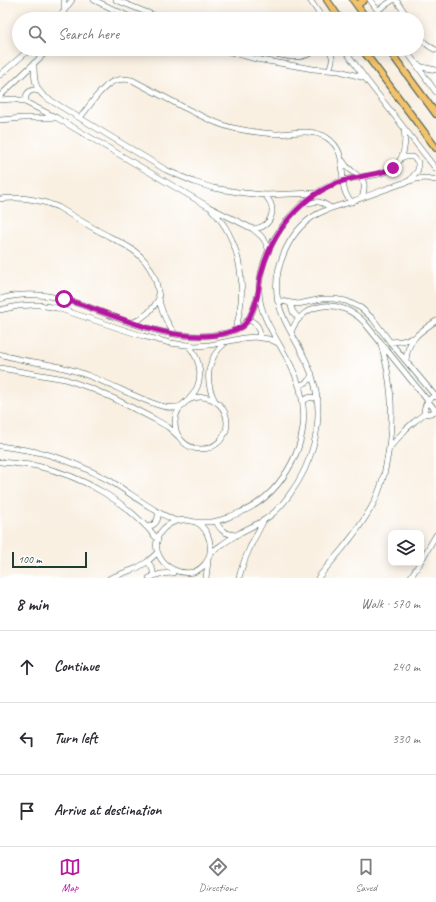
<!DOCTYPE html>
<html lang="en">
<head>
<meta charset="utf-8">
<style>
  body { margin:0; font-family:Caveat,sans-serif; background:#f2f2f3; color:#2b2b33 }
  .controls { position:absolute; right:12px; bottom:12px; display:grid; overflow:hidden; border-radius:8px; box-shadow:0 2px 10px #0003 }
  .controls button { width:36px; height:36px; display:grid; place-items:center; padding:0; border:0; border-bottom:1px solid #e1e1e2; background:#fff; color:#2b2b33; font:20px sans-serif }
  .scale { position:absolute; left:12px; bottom:10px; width:75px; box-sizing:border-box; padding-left:4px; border:2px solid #1f3d34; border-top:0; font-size:11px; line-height:14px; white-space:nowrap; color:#1f3d34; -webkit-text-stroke:3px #fff; paint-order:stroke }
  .stop { position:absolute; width:12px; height:12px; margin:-9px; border:3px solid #b5179e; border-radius:50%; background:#fff }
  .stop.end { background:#b5179e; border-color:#fff; box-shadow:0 1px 4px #0008 }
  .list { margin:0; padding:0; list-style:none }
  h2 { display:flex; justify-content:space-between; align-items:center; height:52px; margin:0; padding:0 16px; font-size:17px }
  h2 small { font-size:13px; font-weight:400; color:#7c7c81 }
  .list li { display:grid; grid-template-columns:26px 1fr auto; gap:12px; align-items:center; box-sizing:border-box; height:72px; padding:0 16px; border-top:1px solid #e1e1e2 }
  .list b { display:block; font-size:15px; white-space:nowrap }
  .list em { font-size:13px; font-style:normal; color:#7c7c81 }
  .icon { flex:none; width:22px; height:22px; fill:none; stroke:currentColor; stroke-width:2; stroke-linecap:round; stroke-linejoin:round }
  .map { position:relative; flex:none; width:436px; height:578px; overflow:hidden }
  .search { position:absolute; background:#fff; box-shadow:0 2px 10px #0003; left:12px; right:12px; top:12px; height:44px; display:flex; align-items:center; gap:10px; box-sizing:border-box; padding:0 14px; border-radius:22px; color:#7c7c81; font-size:15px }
  .sheet { height:268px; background:#fff }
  nav { display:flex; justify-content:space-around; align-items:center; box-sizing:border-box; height:56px; border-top:1px solid #e1e1e2; background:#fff; font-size:11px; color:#7c7c81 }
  nav a { display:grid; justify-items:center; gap:2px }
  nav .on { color:#b5179e }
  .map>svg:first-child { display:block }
</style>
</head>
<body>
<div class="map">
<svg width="436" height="578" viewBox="0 0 436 578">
  <rect width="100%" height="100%" fill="#fff"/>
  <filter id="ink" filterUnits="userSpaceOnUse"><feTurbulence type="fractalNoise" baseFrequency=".025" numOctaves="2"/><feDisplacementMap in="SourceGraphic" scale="8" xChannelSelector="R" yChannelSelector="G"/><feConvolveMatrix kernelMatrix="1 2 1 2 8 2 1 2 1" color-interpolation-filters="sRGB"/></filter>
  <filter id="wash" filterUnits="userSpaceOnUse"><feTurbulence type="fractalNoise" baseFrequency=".012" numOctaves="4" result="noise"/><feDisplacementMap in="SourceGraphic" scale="16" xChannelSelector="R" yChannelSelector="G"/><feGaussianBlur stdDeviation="0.9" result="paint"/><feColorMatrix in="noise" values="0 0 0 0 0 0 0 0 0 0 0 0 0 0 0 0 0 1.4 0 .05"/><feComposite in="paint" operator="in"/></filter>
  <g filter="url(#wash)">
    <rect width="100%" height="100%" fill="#f9f0e2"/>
  </g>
  <g filter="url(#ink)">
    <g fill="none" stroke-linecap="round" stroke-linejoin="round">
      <!-- minor casing -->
      <g stroke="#40584e" stroke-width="6">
        <path id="minor" d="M94 0 134 19
          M116 0 163 19
          M310 0 323 19
          M370 0 384 19
          M396 0 409 19
          M378 10 393 0
          M64 11V0
          M58 19 72 0
          M101 19 119 17H128
          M417 33C423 41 427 46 436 50
          M220 49 256 59 313 69 340 71 365 78
          M258 49C277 54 300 64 317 49
          M328 49C335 56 332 62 329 70
          M344 49 365 78 436 169
          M405 49 436 92
          M34 63C34 77 34 88 45 97L166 170 194 182 213 188 244 193 265 195 316 193
          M416 64 422 67 436 70
          M0 75 30 49
          M0 96 49 49
          M0 100 14 99 23 101 57 118 209 207 253 229 261 236 265 241 269 251
          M27 103C24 97 27 91 34 90L39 91
          M80 118C85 111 90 105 95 98 107 84 113 77 132 80 149 89 166 98 183 107 200 115 215 124 233 128 247 131 261 133 275 134 292 134 311 128 326 137 354 155 333 186 352 202
          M0 120 23 118H55
          M402 157H413L418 162V170L410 180
          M343 161C345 165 348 168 352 171 364 181 367 181 362 198
          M0 199C20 196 39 199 58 207 71 215 84 223 97 230 118 242 141 249 152 272 158 282 158 293 160 304 163 315 168 325 175 334
          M304 204C317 201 320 200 331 208
          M212 210C242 241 248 291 235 330
          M253 229C272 227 278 209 265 195
          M0 299C20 293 43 294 63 299 79 303 94 309 109 315 143 328 183 341 219 334 228 333 238 331 244 324 252 317 255 304 258 294
          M277 300 286 302 298 304 322 299H334L346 301 361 308 373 319 390 342 436 397
          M290 303 293 312 299 319
          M0 310 18 306 32 305H39L57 308 143 336 170 343 195 346 210 345 244 338 254 337 269 339 278 343
          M248 320C257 322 261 329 259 337
          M132 323C144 318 153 310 159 298
          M291 332C304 299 342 299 364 322L436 411
          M390 342 402 341 413 338
          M188 345C202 361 205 383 189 399
          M0 354C19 361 40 362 60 367 83 372 104 382 126 392 140 397 170 415 184 404
          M406 361C407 340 419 332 436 321
          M0 368 65 379 90 388 115 399 154 419 168 427 178 436
          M299 385C306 384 310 381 312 374
          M175 423a26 26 0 1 1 52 0a26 26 0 1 1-52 0Z
          M215 401C204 381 207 358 225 343
          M303 402C307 397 312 396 318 399
          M424 414C424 405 427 399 435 396
          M0 446C14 448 28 450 42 453 66 459 90 470 112 482 128 492 144 504 160 513 164 515 173 520 177 521 179 521 181 520 183 520 187 520 191 521 195 522 206 526 212 541 210 552 209 561 202 569 194 572 164 578 142 543 168 525 171 523 174 522 176 521
          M390 447 406 429 415 421 424 414 432 413 436 410
          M0 462C12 463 25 464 37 466 83 476 128 502 158 540
          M216 521C220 531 226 534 236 535
          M196 522C201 522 206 522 211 522 218 521 225 519 231 516 250 510 265 500 278 484 308 446 312 403 288 360 275 335 254 309 260 279 267 236 301 193 344 180 359 176 381 177 393 168 405 159 406 142 404 129
          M148 527C155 525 159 520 158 512
          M210 553C219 547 228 540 238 534 246 529 256 525 264 520 274 514 283 504 290 494 312 464 324 423 315 386 303 335 259 311 284 253 290 239 300 225 314 216 326 208 340 206 353 201 374 194 395 185 416 179L426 178 436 180
          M421 561 436 535
          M147 562C152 566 154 570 153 576
          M110 578 137 568 147 562 157 553
          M149 578 160 574 173 573
          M206 578 208 561
          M239 578C244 557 254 539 264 520
          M318 578C327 566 338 555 347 543 356 532 364 520 371 508 382 489 386 468 389 447 394 409 391 377 380 341
          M410 578 420 563"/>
      </g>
      <!-- major casing -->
      <g stroke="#40584e" stroke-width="8">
        <path id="major" d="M327 0 340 19
          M353 0 367 19
          M357 5 364 0
          M362 49 436 148
          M388 49 436 114"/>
      </g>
      <!-- minor -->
      <use href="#minor" stroke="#fff" stroke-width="5"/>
      <!-- major -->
      <use href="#major" stroke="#f3c26a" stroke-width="6"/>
    </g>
  </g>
  <g fill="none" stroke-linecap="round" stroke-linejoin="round" filter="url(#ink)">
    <!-- route -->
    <path stroke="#b5179e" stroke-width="5" d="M64 299C116 314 166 344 222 334 230 332 238 330 244 325 251 318 254 307 257 298 259 290 259 282 261 274 268 247 282 223 302 205 318 190 337 181 359 177 371 174 382 174 393 168"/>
  </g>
</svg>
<div class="controls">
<button><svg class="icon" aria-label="layers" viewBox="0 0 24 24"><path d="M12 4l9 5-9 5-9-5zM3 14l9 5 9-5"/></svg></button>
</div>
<div class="scale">100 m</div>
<div class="stop" style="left:64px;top:299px"></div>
<div class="stop end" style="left:393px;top:168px"></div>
<div class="search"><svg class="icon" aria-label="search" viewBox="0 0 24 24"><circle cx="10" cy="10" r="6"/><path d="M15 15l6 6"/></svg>Search here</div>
</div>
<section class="sheet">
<h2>8 min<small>Walk · 570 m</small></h2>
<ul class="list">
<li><svg class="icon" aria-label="ahead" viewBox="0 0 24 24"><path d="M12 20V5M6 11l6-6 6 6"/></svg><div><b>Continue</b></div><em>240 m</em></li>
<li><svg class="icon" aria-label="left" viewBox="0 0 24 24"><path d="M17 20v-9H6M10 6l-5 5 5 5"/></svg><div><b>Turn left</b></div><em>330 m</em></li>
<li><svg class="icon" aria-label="arrive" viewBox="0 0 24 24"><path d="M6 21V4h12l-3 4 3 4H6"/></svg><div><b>Arrive at destination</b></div></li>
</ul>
</section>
<nav>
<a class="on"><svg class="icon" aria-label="map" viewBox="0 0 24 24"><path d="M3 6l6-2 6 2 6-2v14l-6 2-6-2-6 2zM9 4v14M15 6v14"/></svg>Map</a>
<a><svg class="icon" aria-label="directions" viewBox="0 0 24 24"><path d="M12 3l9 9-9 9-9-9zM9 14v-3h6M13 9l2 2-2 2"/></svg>Directions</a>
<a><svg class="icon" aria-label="saved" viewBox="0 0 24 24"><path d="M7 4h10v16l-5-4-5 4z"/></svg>Saved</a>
</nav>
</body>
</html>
